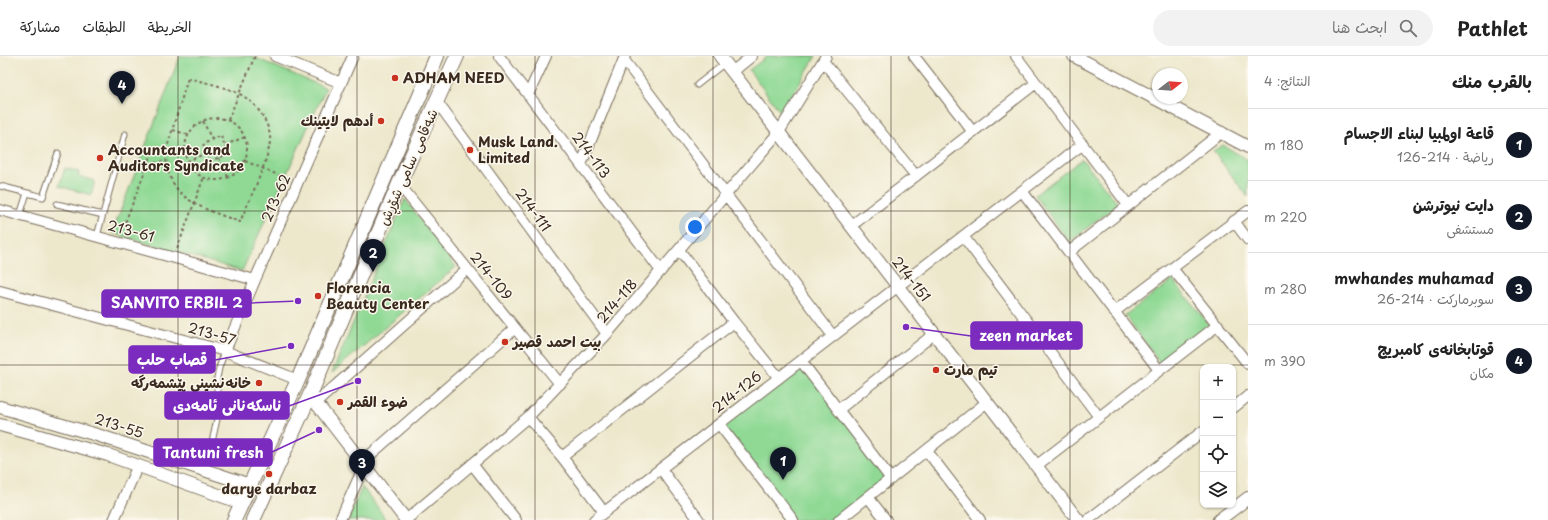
<!DOCTYPE html>
<html lang="ar">
<head>
<meta charset="utf-8">
<style>
  body { margin:0; font-family:"Playpen Sans","Playpen Sans Arabic",sans-serif; background:#f2f2f2; color:#222; direction:rtl }
  .controls { position:absolute; right:12px; bottom:12px; display:grid; overflow:hidden; border-radius:8px; box-shadow:0 1px 3px #0004 }
  .controls button { width:36px; height:36px; display:grid; place-items:center; padding:0; border:0; border-bottom:1px solid #e0e0e0; background:#fff; color:#222; font:20px sans-serif }
  .compass { position:absolute; left:1152px; top:12px; width:36px; height:36px; border-radius:50%; background:#fff; box-shadow:0 1px 3px #0004; rotate:73deg }
  .you { position:absolute; left:695px; top:171px; width:14px; height:14px; margin:-10px; border:3px solid #fff; border-radius:50%; background:#1a73e8; box-shadow:0 0 0 6px #1a73e833 }
  .badge { display:grid; place-items:center; width:26px; height:26px; border-radius:50%; background:#111827; color:#fff; font-size:13px; font-weight:700 }
  .pin { position:absolute; translate:-50% -33px; filter:drop-shadow(0 1px 2px #0008) }
  .pin::after { content:''; position:absolute; top:21px; width:14px; height:12px; background:inherit; clip-path:polygon(0 0,100% 0,50% 100%) }
  .list { margin:0; padding:0; list-style:none }
  h2 { display:flex; justify-content:space-between; align-items:center; height:52px; margin:0; padding:0 16px; font-size:17px }
  h2 small { font-size:13px; font-weight:400; color:#767676 }
  .list li { display:grid; grid-template-columns:26px 1fr auto; gap:12px; align-items:center; box-sizing:border-box; height:72px; padding:0 16px; border-top:1px solid #e0e0e0 }
  .list b { display:block; font-size:15px; white-space:nowrap }
  .list p { margin:0; font-size:13px; white-space:nowrap; color:#767676 }
  .list em { font-size:13px; font-style:normal; color:#767676 }
  .icon { flex:none; width:22px; height:22px; fill:none; stroke:currentColor; stroke-width:2; stroke-linecap:round; stroke-linejoin:round }
  .map { position:relative; flex:none; width:1248px; height:464px; overflow:hidden; direction:ltr }
  header { display:flex; align-items:center; gap:24px; box-sizing:border-box; height:56px; padding:0 20px; background:#fff; border-bottom:1px solid #e0e0e0 }
  header strong { font-size:19px }
  nav { display:flex; gap:22px; margin-inline-start:auto; font-size:14px }
  .search { width:280px; height:36px; background:#f2f2f2; display:flex; align-items:center; gap:10px; box-sizing:border-box; padding:0 14px; border-radius:22px; color:#767676; font-size:15px }
  main { display:flex }
  aside { flex:1; background:#fff }
  .map>svg:first-child { display:block }
</style>
</head>
<body>
<header>
<strong>Pathlet</strong>
<div class="search"><svg class="icon" aria-label="search" viewBox="0 0 24 24"><circle cx="10" cy="10" r="6"/><path d="M15 15l6 6"/></svg>ابحث هنا</div>
<nav><a>الخريطة</a><a>الطبقات</a><a>مشاركة</a></nav>
</header>
<main>
<aside>
<h2>بالقرب منك<small>النتائج: 4</small></h2>
<ul class="list">
<li><span class="badge">1</span><div><b>قاعة اولمبيا لبناء الاجسام</b><p>رياضة · 214-126</p></div><em>180 m</em></li>
<li><span class="badge">2</span><div><b>دايت نيوترشن</b><p>مستشفى</p></div><em>220 m</em></li>
<li><span class="badge">3</span><div><b>mwhandes muhamad</b><p>سوبرماركت · 214-26</p></div><em>280 m</em></li>
<li><span class="badge">4</span><div><b>قوتابخانەی کامبریج</b><p>مكان</p></div><em>390 m</em></li>
</ul>
</aside>
<div class="map">
<svg width="1248" height="464" viewBox="0 0 1248 464">
  <rect width="100%" height="100%" fill="#fbf7ec"/>
  <filter id="ink" filterUnits="userSpaceOnUse"><feTurbulence type="fractalNoise" baseFrequency=".025" numOctaves="2"/><feDisplacementMap in="SourceGraphic" scale="8" xChannelSelector="R" yChannelSelector="G"/><feConvolveMatrix kernelMatrix="1 2 1 2 8 2 1 2 1" color-interpolation-filters="sRGB"/></filter>
  <filter id="wash" filterUnits="userSpaceOnUse"><feTurbulence type="fractalNoise" baseFrequency=".012" numOctaves="4" result="noise"/><feDisplacementMap in="SourceGraphic" scale="16" xChannelSelector="R" yChannelSelector="G"/><feGaussianBlur stdDeviation="0.9" result="paint"/><feColorMatrix in="noise" values="0 0 0 0 0 0 0 0 0 0 0 0 0 0 0 0 0 1.4 0 .05"/><feComposite in="paint" operator="in"/></filter>
  <g filter="url(#wash)">
    <rect width="100%" height="100%" fill="#ede8cc"/>
    <!-- green -->
    <path fill="#8fd994" stroke="#658259" d="M180 0H251L326 32 242 215 112 177Z
      M768 0H816L781 57 749 14Z
      M1223 89 1248 104V141L1213 95Z
      M1082 103 1118 148 1069 186 1035 139Z
      M65 112 79 116 78 120 95 125 91 139 59 130Z
      M405 143 456 211 332 317Z
      M1173 224 1211 271 1160 307 1125 259Z
      M801 305 891 423 839 464H792L719 368Z
      M362 431 387 464H348Z"/>
  </g>
  <g filter="url(#ink)">
    <g fill="none" stroke-linecap="round" stroke-linejoin="round">
      <!-- service casing -->
      <g stroke="#796c5b" stroke-width="7">
        <path id="service" d="M697 29 725 7
          M0 130 43 141 58 97
          M57 148 103 159
          M20 159 27 137
          M97 180 125 78
          M206 414 217 363V322L219 312 225 295"/>
      </g>
      <!-- minor casing -->
      <g stroke="#796c5b" stroke-width="12">
        <path id="minor" d="M275 0 341 27
          M499 0 661 215
          M914 0 973 76
          M1016 0 1128 149
          M624 4 833 280
          M823 5 916 120
          M732 16 752 0
          M528 39 546 0
          M437 46 607 278
          M581 109 625 0
          M399 128 560 328
          M1022 135 1159 314
          M0 154 255 224
          M1234 165 1248 184
          M851 170 1036 27
          M963 180 1099 361
          M679 194 734 266 779 322
          M1069 196 1222 76
          M1172 212 1248 308
          M0 235 225 295 298 324
          M1114 256 1248 155
          M225 295 255 224 353 0
          M801 305 891 423
          M316 347 467 213
          M1233 352 1248 340
          M838 354 934 278
          M528 361 562 401 604 456
          M719 368 793 464
          M927 395 980 464
          M562 401 734 266
          M362 406 515 272
          M472 408 516 464
          M1036 410 1218 269
          M661 413 699 464
          M868 441 886 464
          M114 464 138 409
          M340 464 364 410
          M406 464 528 361 607 278 779 76 826 0
          M594 464 1083 88
          M839 464 987 346
          M1088 464 1203 375"/>
      </g>
      <!-- tertiary casing -->
      <g stroke="#796c5b" stroke-width="14">
        <path id="tertiary" d="M720 0 1078 464
          M1074 0 1248 91
          M310 339 406 464
          M0 351 97 379 250 429
          M0 369 108 399 241 447
          M1219 464 1248 442"/>
      </g>
      <!-- secondary casing -->
      <g stroke="#796c5b" stroke-width="16">
        <path id="secondary" d="M234 464 298 324 437 0
          M253 464 310 339 399 128 457 0"/>
      </g>
      <!-- path -->
      <path stroke="#796c5b" stroke-width="2" stroke-dasharray="3 3" stroke-linecap="butt" d="M188 22C206 27 231 31 246 42 258 50 268 66 270 80 272 99 248 146 240 166 203 152 165 144 166 95Z
        M185 93a31 31 0 1 1 62 0a31 31 0 1 1-62 0Z
        M228 64 255 0
        M203 65 212 84
        M173 74 189 79
        M221 80 228 98 210 105 203 88Z
        M225 89 245 81
        M219 102 228 121
        M187 105 207 97
        M245 105 290 124
        M148 108 166 105
        M121 177 153 95
        M177 193 204 121"/>
      <!-- service -->
      <use href="#service" stroke="#fff" stroke-width="5"/>
      <!-- minor -->
      <use href="#minor" stroke="#fff" stroke-width="10"/>
      <!-- tertiary -->
      <use href="#tertiary" stroke="#fff" stroke-width="12"/>
      <!-- secondary -->
      <use href="#secondary" stroke="#fff" stroke-width="14"/>
    </g>
  </g>
  <!-- grid -->
  <path fill="none" stroke="#3b2a1e" stroke-width="1" stroke-opacity="0.55" d="M178 0V464M357 0V464M535 0V464M713 0V464M891 0V464M1070 0V464M0 155H1248M0 309H1248"/>
  <!-- markers -->
  <g fill="#c8321e" stroke="#fbf7ec" stroke-width="1.5">
    <circle cx="395" cy="22" r="4"/>
    <circle cx="381" cy="65" r="4"/>
    <circle cx="470" cy="94" r="4"/>
    <circle cx="100" cy="102" r="4"/>
    <circle cx="318" cy="240" r="4"/>
    <circle cx="505" cy="286" r="4"/>
    <circle cx="936" cy="314" r="4"/>
    <circle cx="259" cy="327" r="4"/>
    <circle cx="340" cy="346" r="4"/>
    <circle cx="269" cy="418" r="4"/>
  </g>
  <g text-anchor="middle" stroke-width="3" stroke-linejoin="round" paint-order="stroke">
    <!-- poi labels -->
    <g font-size="14" font-weight="bold" fill="#3b2a1e" stroke="#fbf7ec" text-anchor="start">
      <text x="403" y="27">ADHAM NEED</text>
      <text x="373" y="70" text-anchor="end">أدهم لايتينك</text>
      <text x="478" y="91">Musk Land.<tspan x="478" dy="16">Limited</tspan></text>
      <text x="108" y="99">Accountants and<tspan x="108" dy="16">Auditors Syndicate</tspan></text>
      <text x="326" y="237">Florencia<tspan x="326" dy="16">Beauty Center</tspan></text>
      <text x="513" y="291">بيت احمد قصير</text>
      <text x="944" y="319">تيم مارت</text>
      <text x="251" y="332" text-anchor="end">خانەنشینی پێشمەرگە</text>
      <text x="348" y="351">ضوء القمر</text>
      <text x="269" y="438" text-anchor="middle">darye darbaz</text>
    </g>
    <!-- street labels -->
    <g font-size="14" fill="#3b2a1e" stroke="#fbf7ec">
      <text transform="translate(591 99) rotate(53)" y="5">214-113</text>
      <text transform="translate(408 111) rotate(-66)" y="5">شەقامی سامی شۆڕش</text>
      <text transform="translate(276 142) rotate(-66)" y="5">213-62</text>
      <text transform="translate(533 154) rotate(54)" y="5">214-111</text>
      <text transform="translate(131 175) rotate(15)" y="5">213-61</text>
      <text transform="translate(491 220) rotate(51)" y="5">214-109</text>
      <text transform="translate(911 223) rotate(52)" y="5">214-151</text>
      <text transform="translate(617 245) rotate(-49)" y="5">214-118</text>
      <text transform="translate(212 278) rotate(16)" y="5">213-57</text>
      <text transform="translate(737 336) rotate(-38)" y="5">214-126</text>
      <text transform="translate(119 370) rotate(18)" y="5">213-55</text>
    </g>
  </g>
  <!-- callouts -->
  <path fill="none" stroke="#7b2cbf" stroke-width="1.5" d="M298 245L251 247M906 271L971 280M291 290L215 304M358 325L289 350M319 374L272 396"/>
  <g fill="#7b2cbf" stroke="#fbf7ec" stroke-width="1.5">
    <circle cx="298" cy="245" r="4"/>
    <circle cx="906" cy="271" r="4"/>
    <circle cx="291" cy="290" r="4"/>
    <circle cx="358" cy="325" r="4"/>
    <circle cx="319" cy="374" r="4"/>
  </g>
  <g fill="#7b2cbf" stroke="#7b2cbf" stroke-width="1.5">
    <rect x="102" y="234" width="149" height="27" rx="4"/>
    <rect x="971" y="266" width="111" height="27" rx="4"/>
    <rect x="129" y="290" width="86" height="27" rx="4"/>
    <rect x="165" y="336" width="124" height="27" rx="4"/>
    <rect x="154" y="383" width="118" height="27" rx="4"/>
  </g>
  <g font-size="15" text-anchor="middle" font-weight="bold" fill="#fff">
    <text x="177" y="252">SANVITO ERBIL 2</text>
    <text x="1026" y="285">zeen market</text>
    <text x="172" y="309">قصاب حلب</text>
    <text x="227" y="355">ناسکەنانی ئامەدی</text>
    <text x="213" y="402">Tantuni fresh</text>
  </g>
</svg>
<div class="controls">
<button>+</button>
<button>−</button>
<button><svg class="icon" aria-label="locate" viewBox="0 0 24 24"><circle cx="12" cy="12" r="6"/><path d="M12 2v4M12 18v4M2 12h4M18 12h4"/></svg></button>
<button><svg class="icon" aria-label="layers" viewBox="0 0 24 24"><path d="M12 4l9 5-9 5-9-5zM3 14l9 5 9-5"/></svg></button>
</div>
<svg class="compass" viewBox="-18 -18 36 36"><path d="M0-13l5 13h-10z" fill="#e53935"/><path d="M0 13l5-13h-10z" fill="#767676"/></svg>
<div class="you"></div>
<div class="pin badge" style="left:783px;top:424px">1</div>
<div class="pin badge" style="left:373px;top:216px">2</div>
<div class="pin badge" style="left:362px;top:426px">3</div>
<div class="pin badge" style="left:122px;top:48px">4</div>
</div>
</main>
</body>
</html>
